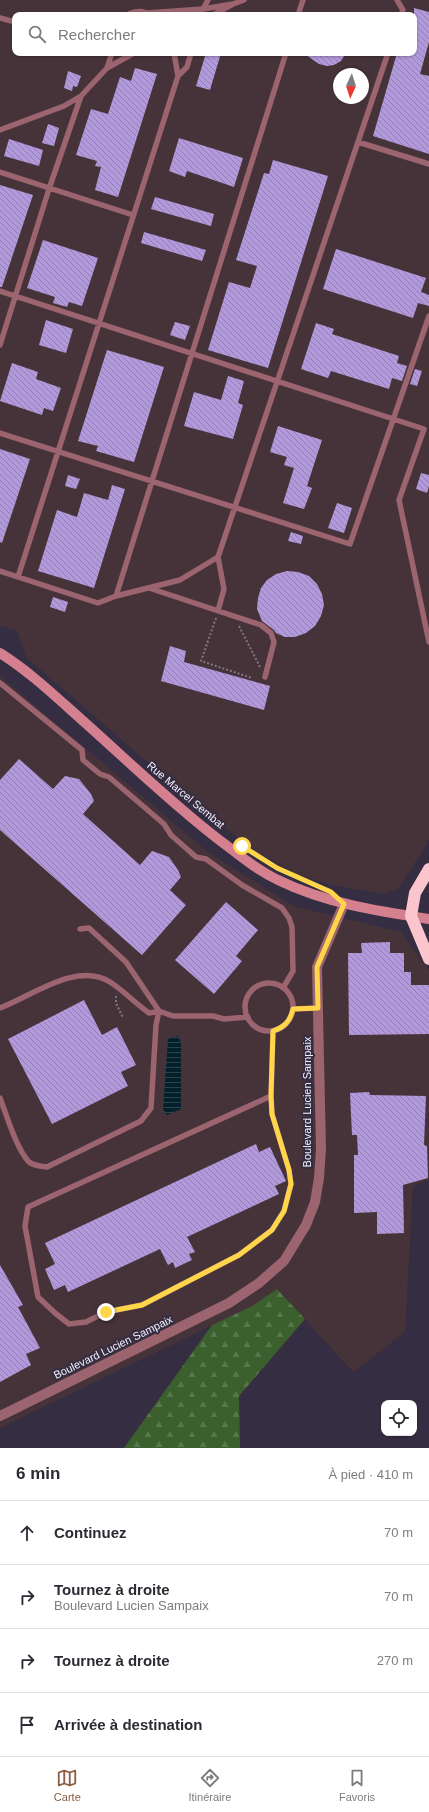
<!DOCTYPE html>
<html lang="fr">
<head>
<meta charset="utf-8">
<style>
  body { margin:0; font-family:Arial,sans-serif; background:#f2f2f3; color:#2b2b33 }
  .controls { position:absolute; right:12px; bottom:12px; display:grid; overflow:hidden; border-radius:8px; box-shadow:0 1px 3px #0004 }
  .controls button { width:36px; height:36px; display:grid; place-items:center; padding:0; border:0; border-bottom:1px solid #e1e1e2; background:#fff; color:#2b2b33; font:20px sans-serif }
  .compass { position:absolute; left:333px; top:68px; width:36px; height:36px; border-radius:50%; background:#fff; box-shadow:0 1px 3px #0004; rotate:184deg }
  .stop { position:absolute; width:12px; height:12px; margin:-9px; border:3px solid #ffd54a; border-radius:50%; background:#fff }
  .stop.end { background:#ffd54a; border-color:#fff; box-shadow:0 1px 4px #0008 }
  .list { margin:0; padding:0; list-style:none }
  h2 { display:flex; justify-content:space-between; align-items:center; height:52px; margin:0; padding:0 16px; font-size:17px }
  h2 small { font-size:13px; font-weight:400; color:#7c7c81 }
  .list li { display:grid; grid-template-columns:26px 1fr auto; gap:12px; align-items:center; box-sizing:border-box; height:64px; padding:0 16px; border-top:1px solid #e1e1e2 }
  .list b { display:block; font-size:15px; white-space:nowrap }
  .list p { margin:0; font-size:13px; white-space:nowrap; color:#7c7c81 }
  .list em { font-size:13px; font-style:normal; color:#7c7c81 }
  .icon { flex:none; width:22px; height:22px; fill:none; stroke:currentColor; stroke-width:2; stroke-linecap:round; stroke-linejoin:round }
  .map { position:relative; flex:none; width:429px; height:1448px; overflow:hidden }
  .search { position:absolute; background:#fff; box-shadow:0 1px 3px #0004; left:12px; right:12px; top:12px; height:44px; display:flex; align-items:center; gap:10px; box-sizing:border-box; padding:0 14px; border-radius:8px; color:#7c7c81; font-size:15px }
  .sheet { height:308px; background:#fff }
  nav { display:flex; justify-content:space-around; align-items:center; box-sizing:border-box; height:56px; border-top:1px solid #e1e1e2; background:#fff; font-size:11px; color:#7c7c81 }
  nav a { display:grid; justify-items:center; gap:2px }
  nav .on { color:#895e41 }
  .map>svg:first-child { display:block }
</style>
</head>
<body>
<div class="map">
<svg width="429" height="1448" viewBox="0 0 429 1448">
  <defs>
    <pattern id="forest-firs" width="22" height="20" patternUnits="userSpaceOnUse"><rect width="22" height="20" fill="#3b602d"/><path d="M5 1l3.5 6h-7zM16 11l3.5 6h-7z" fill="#58774c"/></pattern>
    <pattern id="water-rules" width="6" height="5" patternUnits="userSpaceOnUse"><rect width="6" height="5" fill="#04212b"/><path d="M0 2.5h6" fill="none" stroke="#29424b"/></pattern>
    <pattern id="building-back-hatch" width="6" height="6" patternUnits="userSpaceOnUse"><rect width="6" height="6" fill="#b299db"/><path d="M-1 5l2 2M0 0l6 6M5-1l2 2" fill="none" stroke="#9281b0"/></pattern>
  </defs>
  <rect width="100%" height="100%" fill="#352d41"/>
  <!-- industrial -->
  <path fill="#46333a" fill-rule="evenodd" d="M0 0H429V840L399 888 383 894 332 885 297 874 259 853 213 819 26 657 17 630 0 626ZM15 15H414V53H15ZM339 74H363V98H339Z
    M0 676 208 852 293 906 401 932 429 971V1179L413 1187 405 1332 353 1372 277 1289 252 1306 0 1428Z"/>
  <!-- forest -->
  <path fill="url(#forest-firs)" d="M277 1289 305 1319 239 1396 240 1448H124L212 1325 252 1306Z"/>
  <!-- water -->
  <path fill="url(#water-rules)" d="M178 1036 181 1043V1109L167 1115 163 1109 168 1039Z"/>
  <!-- building -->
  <path fill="url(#building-back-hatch)" d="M414 8 429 12V42L420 74 429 76V154L373 136 397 53H414Z
    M206 53H221L210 90 196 86Z
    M303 53H346L341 61 334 65 327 66 319 64Z
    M135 68 157 74 118 197 95 190 101 167 95 166 97 161 76 155 91 109 108 114 120 77 131 81Z
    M68 71 81 76 77 87 73 86 72 91 64 88Z
    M48 124 59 128 54 146 42 143Z
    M179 138 243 158 234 187 187 171 185 177 169 171Z
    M9 139 43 150 39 166 4 156Z
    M273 160 328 176 268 368 208 350 229 282 250 288 257 266 236 260 264 173 269 174Z
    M0 185 33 195 2 287H0Z
    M155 197 214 214 211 226 151 209Z
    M144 232 206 250 202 261 141 243Z
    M43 240 98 258 82 306 69 302 67 307 53 303 55 297 27 288Z
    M336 249 426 278 421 292 429 295V306L418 303 413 318 323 289Z
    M46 320 73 329 66 353 39 345Z
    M175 322 190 326 185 340 170 335Z
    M316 323 334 329 332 334 399 356 397 363 407 366 402 381 392 378 389 389 331 371 328 378 301 369Z
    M107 350 164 367 134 462 96 451 98 446 78 441Z
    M12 363 38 372 36 379 61 388 53 411 44 408 42 415 0 401Z
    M415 369 422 371 417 386 410 384Z
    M228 376 244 381 238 403 243 405 233 439 184 426 194 392 221 400Z
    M278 426 322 440 307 486 312 488 304 509 283 503 294 468 284 465 287 457 270 452Z
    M0 449 30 459 2 543 0 542Z
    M421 473 429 475V486L427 493 416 489Z
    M68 475 80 479 76 489 65 486Z
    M112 485 125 489 94 588 38 571 57 510 77 517 84 493 108 500Z
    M337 503 352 508 344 533 328 528Z
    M291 532 303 536 301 544 288 541Z
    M287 571 298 572 309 576 317 584 322 594 324 605 321 616 315 626 306 633 295 637H285L276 633 274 630 262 621 257 609 258 598 261 588 267 580 276 574Z
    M53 597 68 602 65 612 50 607Z
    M170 646 186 651 184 662 270 686 264 710 161 681Z
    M19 759 53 789 65 776 79 779 91 794 94 801 83 814 140 865 152 851 155 852 169 857 178 870 181 877 170 890 186 905 142 955 0 830V780Z
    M226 902 258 930 236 956 242 961 214 994 175 960Z
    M390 942V953H404V972H411V985H429V1034L349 1035 348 953H362L361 943Z
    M84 1000 102 1035 117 1027 136 1065 121 1072 128 1086 52 1124 8 1039Z
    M369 1092 370 1095 426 1096 424 1145 427 1146 428 1178 403 1185 404 1233 377 1234V1212L354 1213V1155H358L357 1135H352L350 1093Z
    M256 1144 259 1152 270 1147 286 1181 275 1186 279 1194 187 1237 195 1252 189 1254 192 1260 175 1268 173 1262 168 1265 160 1249 68 1292 65 1285 54 1290 45 1269 55 1264 45 1243Z
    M0 1265 23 1305 18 1307 40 1348 26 1354 31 1365 0 1382Z"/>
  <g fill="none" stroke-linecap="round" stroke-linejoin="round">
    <!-- path -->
    <path stroke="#7d7687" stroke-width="2" stroke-dasharray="2 2" stroke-linecap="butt" d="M216 618 201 661 252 678
      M239 626 260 667
      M116 996V1003L123 1018"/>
    <!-- lane -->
    <path stroke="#9b646e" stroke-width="5.5" d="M397 0 403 10 401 15
      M233 4 244 0
      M203 9 208 0
      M147 13 203 9 233 4 213 15
      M127 15C135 11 143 10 150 15
      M298 15 303 0
      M0 18 15 22
      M112 53 107 68 134 53
      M174 53 178 76 187 67 191 53
      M0 130 64 106 81 96
      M358 142 429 164
      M0 172 133 215
      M0 291 424 429 399 500 429 642
      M0 345 49 189 81 96 107 68
      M0 433 350 544 429 316
      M0 571 98 603 116 596 180 580 218 557
      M18 577 178 76
      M149 588 261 625 271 633 274 642 265 677
      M116 596 286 53
      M218 611 224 589 218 557 388 53
      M0 683 82 750 83 760 100 774 109 777 164 824 171 835 196 857 206 859 242 885 282 908 289 918 292 927 293 971 283 988
      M80 929 89 928 126 962 159 1011 173 1016H213L224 1019 248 1017
      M245 1007a24 24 0 1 1 48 0a24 24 0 1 1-48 0Z
      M0 1008C32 996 77 961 110 982 124 991 135 1003 149 1013L159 1011 156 1025 151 1108 141 1121 47 1167C41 1166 34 1166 29 1162 16 1148 7 1116 0 1098
      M293 1009 318 1008
      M271 1096 28 1207 25 1226 38 1297 55 1313 69 1324 86 1322 106 1312 142 1305 239 1255 272 1230 284 1211 291 1184 289 1170 272 1114 271 1096 273 1031"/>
    <!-- street -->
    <path stroke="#9b646e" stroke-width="10" d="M0 1416 229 1303 259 1283 284 1261 306 1225 315 1202 319 1178 321 1149 317 967 344 904"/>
    <!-- secondary -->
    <path stroke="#d5808f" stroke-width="10" d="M0 653C30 672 55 696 82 720 127 760 170 802 218 839 237 853 256 870 278 880 325 903 377 911 429 919"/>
    <!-- highway -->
    <path stroke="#fbc5cd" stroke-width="12" d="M429 869 415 893 411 916 429 959"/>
  </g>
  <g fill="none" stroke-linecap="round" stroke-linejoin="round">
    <!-- route -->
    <path stroke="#ffd54a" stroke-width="5" d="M106 1312 142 1305 239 1255 272 1230 284 1211 291 1184 289 1170 272 1114 271 1096 273 1031C285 1027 290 1021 293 1009L318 1008 317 967 344 904 331 892 277 868 242 846"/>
  </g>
  <g text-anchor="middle" stroke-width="4" stroke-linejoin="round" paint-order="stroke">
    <!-- street labels -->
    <g font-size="11" fill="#f4f0fd" stroke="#352d41">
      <text transform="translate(186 795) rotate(40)" y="4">Rue Marcel Sembat</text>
      <text transform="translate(307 1102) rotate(-90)" y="4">Boulevard Lucien Sampaix</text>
      <text transform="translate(113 1347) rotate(-26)" y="4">Boulevard Lucien Sampaix</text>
    </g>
  </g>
</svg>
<div class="controls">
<button><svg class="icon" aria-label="locate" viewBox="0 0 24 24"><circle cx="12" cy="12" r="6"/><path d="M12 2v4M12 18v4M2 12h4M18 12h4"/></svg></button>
</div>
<svg class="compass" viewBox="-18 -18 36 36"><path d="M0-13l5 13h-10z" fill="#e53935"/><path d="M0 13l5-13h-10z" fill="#7c7c81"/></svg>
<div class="stop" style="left:242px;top:846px"></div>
<div class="stop end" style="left:106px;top:1312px"></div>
<div class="search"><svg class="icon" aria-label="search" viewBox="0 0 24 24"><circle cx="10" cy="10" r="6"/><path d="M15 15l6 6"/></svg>Rechercher</div>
</div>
<section class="sheet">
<h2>6 min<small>À pied · 410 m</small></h2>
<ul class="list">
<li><svg class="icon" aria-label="ahead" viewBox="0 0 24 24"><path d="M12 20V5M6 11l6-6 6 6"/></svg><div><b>Continuez</b></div><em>70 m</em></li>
<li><svg class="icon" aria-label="right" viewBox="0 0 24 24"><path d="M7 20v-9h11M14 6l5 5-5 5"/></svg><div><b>Tournez à droite</b><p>Boulevard Lucien Sampaix</p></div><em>70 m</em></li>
<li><svg class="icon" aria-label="right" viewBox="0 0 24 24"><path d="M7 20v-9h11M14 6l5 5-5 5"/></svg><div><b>Tournez à droite</b></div><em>270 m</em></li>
<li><svg class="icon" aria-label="arrive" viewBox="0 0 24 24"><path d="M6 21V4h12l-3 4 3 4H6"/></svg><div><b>Arrivée à destination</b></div></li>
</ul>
</section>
<nav>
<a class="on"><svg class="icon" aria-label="map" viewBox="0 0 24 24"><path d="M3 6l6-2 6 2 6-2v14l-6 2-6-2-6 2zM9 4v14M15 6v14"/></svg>Carte</a>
<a><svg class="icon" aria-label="directions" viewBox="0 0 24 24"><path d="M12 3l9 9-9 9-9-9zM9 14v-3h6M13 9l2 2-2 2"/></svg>Itinéraire</a>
<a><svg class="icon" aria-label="saved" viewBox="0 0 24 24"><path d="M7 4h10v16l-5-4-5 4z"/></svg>Favoris</a>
</nav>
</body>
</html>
